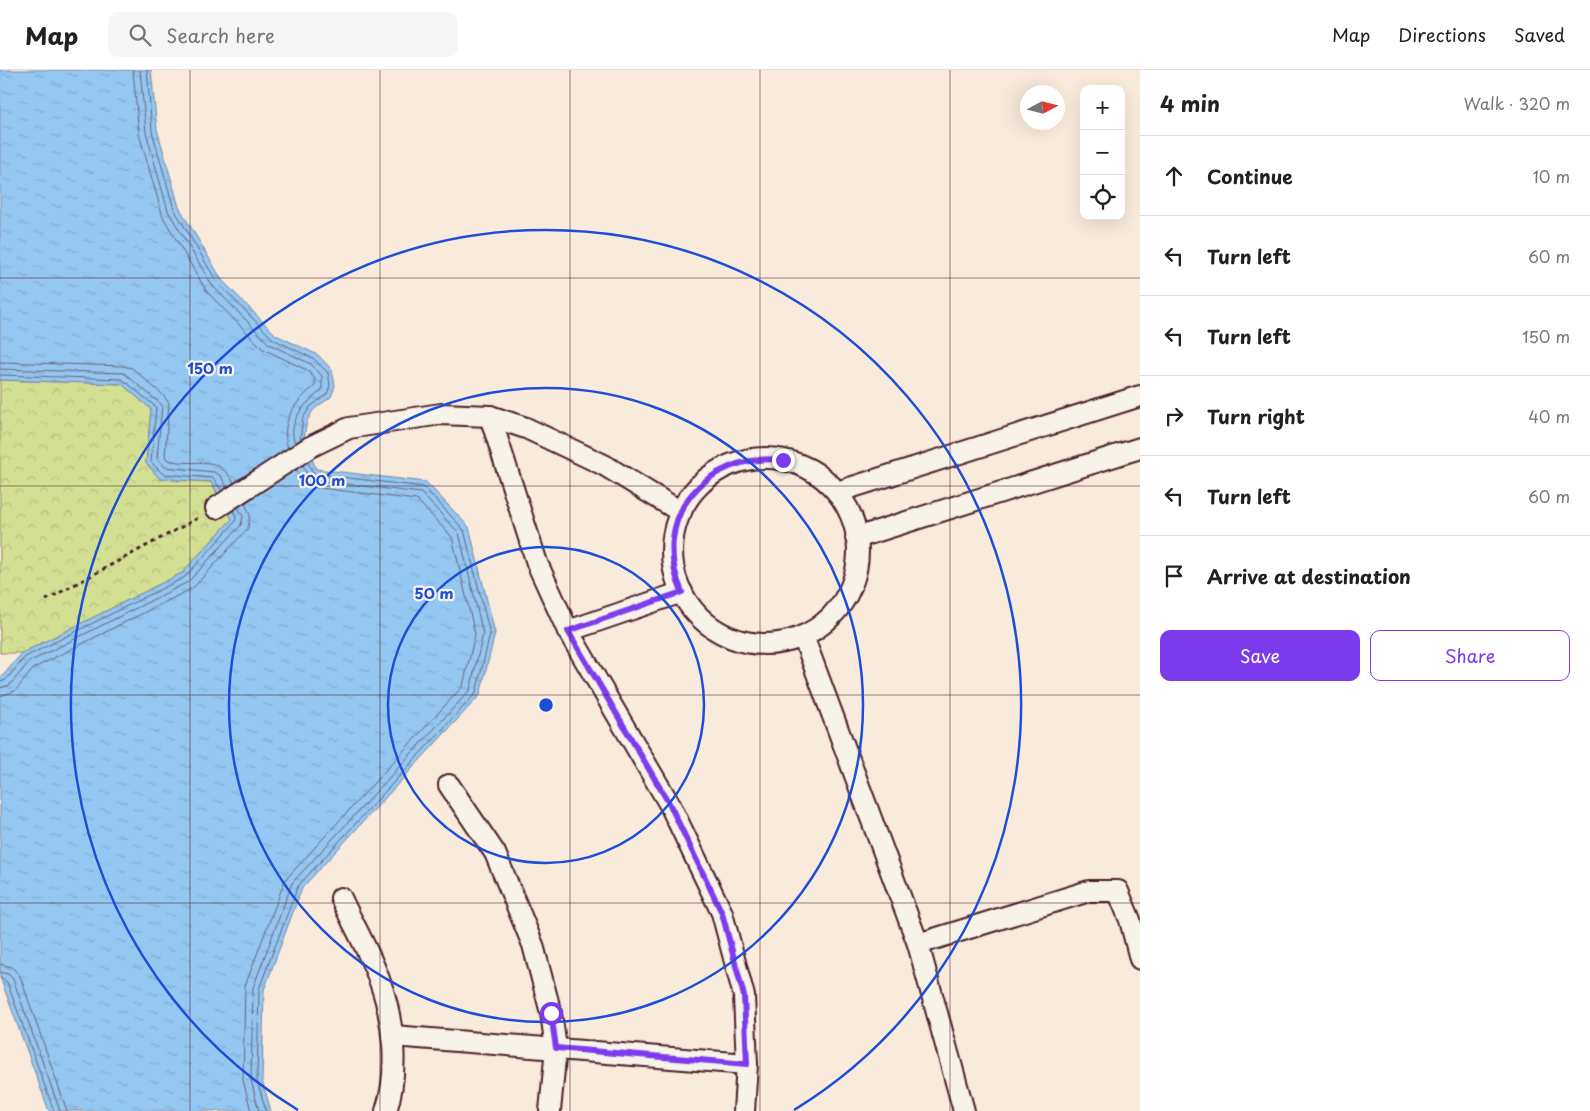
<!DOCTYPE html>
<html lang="en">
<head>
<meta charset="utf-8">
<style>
	:root { --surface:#fff; --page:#f6f6f6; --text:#202124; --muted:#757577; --line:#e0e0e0; --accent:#7c3aed }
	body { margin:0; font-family:"Playpen Sans",sans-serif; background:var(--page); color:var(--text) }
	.controls { position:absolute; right:15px; top:15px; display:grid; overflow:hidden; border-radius:10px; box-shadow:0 5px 20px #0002 }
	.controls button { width:45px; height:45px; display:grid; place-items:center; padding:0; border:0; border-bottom:1px solid var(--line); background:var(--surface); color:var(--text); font:25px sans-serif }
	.compass { position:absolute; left:1020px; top:15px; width:45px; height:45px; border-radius:50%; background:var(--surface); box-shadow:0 5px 20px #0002; rotate:83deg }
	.stop { position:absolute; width:15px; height:15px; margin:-11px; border:4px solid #7c3aed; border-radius:50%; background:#fff }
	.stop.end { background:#7c3aed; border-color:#fff; box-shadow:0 1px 5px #0008 }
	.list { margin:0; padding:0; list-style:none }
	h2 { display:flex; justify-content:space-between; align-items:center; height:65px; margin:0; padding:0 20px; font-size:21px }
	h2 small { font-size:16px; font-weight:400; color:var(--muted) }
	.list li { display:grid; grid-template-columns:32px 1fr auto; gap:15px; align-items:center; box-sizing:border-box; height:80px; padding:0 20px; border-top:1px solid var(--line) }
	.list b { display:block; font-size:19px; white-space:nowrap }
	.list em { font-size:16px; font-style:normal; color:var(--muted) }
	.actions { display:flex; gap:10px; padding:15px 20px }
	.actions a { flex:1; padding:11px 0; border:1px solid var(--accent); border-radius:10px; text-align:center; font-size:18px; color:var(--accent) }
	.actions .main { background:var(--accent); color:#fff }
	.icon { flex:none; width:28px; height:28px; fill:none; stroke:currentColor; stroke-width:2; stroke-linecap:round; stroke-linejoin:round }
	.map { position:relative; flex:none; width:1140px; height:1041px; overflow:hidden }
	header { display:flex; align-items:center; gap:30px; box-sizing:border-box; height:70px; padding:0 25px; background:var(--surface); border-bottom:1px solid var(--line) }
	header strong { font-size:24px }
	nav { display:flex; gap:28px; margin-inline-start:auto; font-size:18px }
	.search { width:350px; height:45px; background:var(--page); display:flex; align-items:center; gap:12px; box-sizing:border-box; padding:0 18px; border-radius:10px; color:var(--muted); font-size:19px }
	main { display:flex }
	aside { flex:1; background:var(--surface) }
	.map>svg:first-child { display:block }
	.forest { fill:url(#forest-crowns); stroke:#8e805f }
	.water { fill:url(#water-ripples); stroke:#7684a2 }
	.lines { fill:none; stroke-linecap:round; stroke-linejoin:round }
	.shore { stroke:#68627a; stroke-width:1 }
	.minor-casing { stroke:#4a1f2b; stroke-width:24 }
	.path { stroke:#4a1f2b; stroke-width:3; stroke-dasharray:4 4; stroke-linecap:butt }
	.minor { stroke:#f7f3e8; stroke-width:20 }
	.route { stroke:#7c3aed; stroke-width:6 }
	.grid { fill:none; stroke:#4a1f2b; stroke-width:1; stroke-opacity:0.55 }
	.ring { fill:none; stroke:#1d4ed8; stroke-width:2.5 }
	.centre { fill:#1d4ed8; stroke:#f7f3e8; stroke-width:2.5 }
	.ring-label { font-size:15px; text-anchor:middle; font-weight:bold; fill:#1d4ed8; stroke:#f7f3e8; stroke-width:4.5; stroke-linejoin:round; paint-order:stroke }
</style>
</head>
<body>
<header>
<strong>Map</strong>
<div class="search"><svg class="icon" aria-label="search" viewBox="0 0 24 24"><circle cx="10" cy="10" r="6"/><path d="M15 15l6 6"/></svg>Search here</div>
<nav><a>Map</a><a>Directions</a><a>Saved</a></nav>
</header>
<main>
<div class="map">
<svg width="1140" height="1041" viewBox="0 0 1140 1041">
	<defs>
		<pattern id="forest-crowns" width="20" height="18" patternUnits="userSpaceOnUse" patternTransform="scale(1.25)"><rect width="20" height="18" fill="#d3e093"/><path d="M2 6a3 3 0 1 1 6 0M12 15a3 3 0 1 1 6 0" fill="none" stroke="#b7c07f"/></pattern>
		<pattern id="water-ripples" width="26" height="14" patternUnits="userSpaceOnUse" patternTransform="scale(1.25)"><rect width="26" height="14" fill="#94c7f1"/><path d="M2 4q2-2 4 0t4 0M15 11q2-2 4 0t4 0" fill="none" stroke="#81aacf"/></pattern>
	</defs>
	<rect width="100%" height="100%" fill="#f8ebdc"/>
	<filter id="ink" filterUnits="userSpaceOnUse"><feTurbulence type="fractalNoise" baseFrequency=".02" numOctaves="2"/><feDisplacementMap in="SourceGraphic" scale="10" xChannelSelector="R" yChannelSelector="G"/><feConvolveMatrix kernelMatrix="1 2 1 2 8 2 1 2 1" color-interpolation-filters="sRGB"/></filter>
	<g filter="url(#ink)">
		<polygon class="forest" points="0,310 122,314 151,339 146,393 160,409 211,412 232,449 182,503 22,583 0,583"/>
		<polygon class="water" points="0,0 151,0 157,59 179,137 222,210 276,265 318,285 332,300 335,316 331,327 313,340 307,351 304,367 316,399 426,412 469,457 495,563 480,625 302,818 264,920 262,1010 271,1041 49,1041 0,907 0,609 22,583 182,503 232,449 211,412 160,409 146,393 151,339 122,314 0,310"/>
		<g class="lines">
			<g class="shore">
				<path d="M133,0L139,64L163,147L207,222L263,279L307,300L315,309V316C296,330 279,352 288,378"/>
				<path d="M140,0L146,62L168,141L212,215L269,274L311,294L322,306V320C306,333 286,350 295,374"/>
				<polyline points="147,0 152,61 174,139 217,212 273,269 314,289 328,303 330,315 327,324 310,337 303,348 300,370"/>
				<path d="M0,292L123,296L132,298L163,325L169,333L165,386L168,390C197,398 216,381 234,413"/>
				<polyline points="0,299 124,303 162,335 157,388 165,397 214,402 221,406 227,417"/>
				<polyline points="0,305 122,309 156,337 151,392 163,404 213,408 222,421"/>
				<polyline points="0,612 6,610 25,587 185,507 235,452 236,447 233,440"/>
				<polyline points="0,618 10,615 29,592 188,512 241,455 243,446 238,437"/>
				<polyline points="0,626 15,621 34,598 193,518 248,458 250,445 245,433"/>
				<polyline points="0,894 12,897 20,906 67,1041"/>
				<polyline points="0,902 8,904 13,909 60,1041"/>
				<polyline points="0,908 7,912 54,1041"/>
				<polyline points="251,1041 243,1010 245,916 285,810 463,616 475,564 452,467 417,430 312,417 302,411 296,399"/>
				<polyline points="259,1041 251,1010 253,918 292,813 470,620 483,564 459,463 421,423 314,410 307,405 303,395"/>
				<polyline points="266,1041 257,1010 259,919 298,816 476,623 490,564 464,460 424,417 316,404 312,401 308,392"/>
			</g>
			<g class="minor-casing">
				<g id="minor">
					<polyline points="490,346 537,493 568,561 670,735 722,843 744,926 747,994 744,1041"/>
					<circle cx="765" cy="481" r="93"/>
					<polyline points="837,422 1140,326"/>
					<polyline points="216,438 310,377 349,358 441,344 490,346 526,358 604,395 681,442"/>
					<polyline points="856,468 1140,378"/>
					<polyline points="568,561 682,522"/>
					<polyline points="803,566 918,874 964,1041"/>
					<polyline points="449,715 495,783 533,875 551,943 556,978 550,1041"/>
					<path d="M341,828C354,856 370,883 380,912C394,951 399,1002 386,1041"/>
					<polyline points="918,874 1089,821 1118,821 1130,850 1140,889"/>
					<polyline points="393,966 747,994"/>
				</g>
			</g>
			<polyline class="path" points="46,530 200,447"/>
			<use href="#minor" class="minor"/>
		</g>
	</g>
	<g class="lines" filter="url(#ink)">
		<path class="route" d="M551,943L556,978L747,994L744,926L722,843L670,735L568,561L682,522C649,447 706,382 783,390"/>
	</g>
	<path class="grid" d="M190,0V1041M380,0V1041M570,0V1041M760,0V1041M950,0V1041M0,208H1140M0,416H1140M0,625H1140M0,833H1140"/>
	<g class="ring">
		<circle cx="546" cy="635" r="158"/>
		<circle cx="546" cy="635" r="317"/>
		<path d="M298 1040A475 475 0 1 1 794 1040"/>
	</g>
	<circle cx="546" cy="635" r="8" class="centre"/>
	<g class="ring-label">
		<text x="210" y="304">150 m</text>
		<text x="322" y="416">100 m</text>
		<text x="434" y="529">50 m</text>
	</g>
</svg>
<div class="controls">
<button>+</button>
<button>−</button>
<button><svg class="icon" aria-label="locate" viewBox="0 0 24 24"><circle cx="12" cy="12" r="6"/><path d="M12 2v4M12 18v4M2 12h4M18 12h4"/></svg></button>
</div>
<svg class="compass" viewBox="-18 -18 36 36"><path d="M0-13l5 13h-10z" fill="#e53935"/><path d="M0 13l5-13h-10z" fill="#757577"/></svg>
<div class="stop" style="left:551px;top:943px"></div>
<div class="stop end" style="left:783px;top:390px"></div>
</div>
<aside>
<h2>4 min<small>Walk · 320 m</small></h2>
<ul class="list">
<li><svg class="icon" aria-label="ahead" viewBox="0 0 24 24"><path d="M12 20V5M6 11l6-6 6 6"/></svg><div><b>Continue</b></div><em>10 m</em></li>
<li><svg class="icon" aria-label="left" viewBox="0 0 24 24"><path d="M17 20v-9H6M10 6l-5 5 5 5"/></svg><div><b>Turn left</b></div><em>60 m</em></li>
<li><svg class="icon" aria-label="left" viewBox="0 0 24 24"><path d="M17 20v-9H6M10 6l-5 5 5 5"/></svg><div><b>Turn left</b></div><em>150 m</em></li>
<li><svg class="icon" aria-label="right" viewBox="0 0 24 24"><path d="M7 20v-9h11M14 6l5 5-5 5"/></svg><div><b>Turn right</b></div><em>40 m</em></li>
<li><svg class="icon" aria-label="left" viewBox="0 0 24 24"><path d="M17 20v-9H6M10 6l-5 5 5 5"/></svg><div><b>Turn left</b></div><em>60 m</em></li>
<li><svg class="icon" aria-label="arrive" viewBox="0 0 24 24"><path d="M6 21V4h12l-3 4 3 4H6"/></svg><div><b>Arrive at destination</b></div></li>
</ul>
<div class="actions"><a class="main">Save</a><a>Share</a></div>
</aside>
</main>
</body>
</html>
